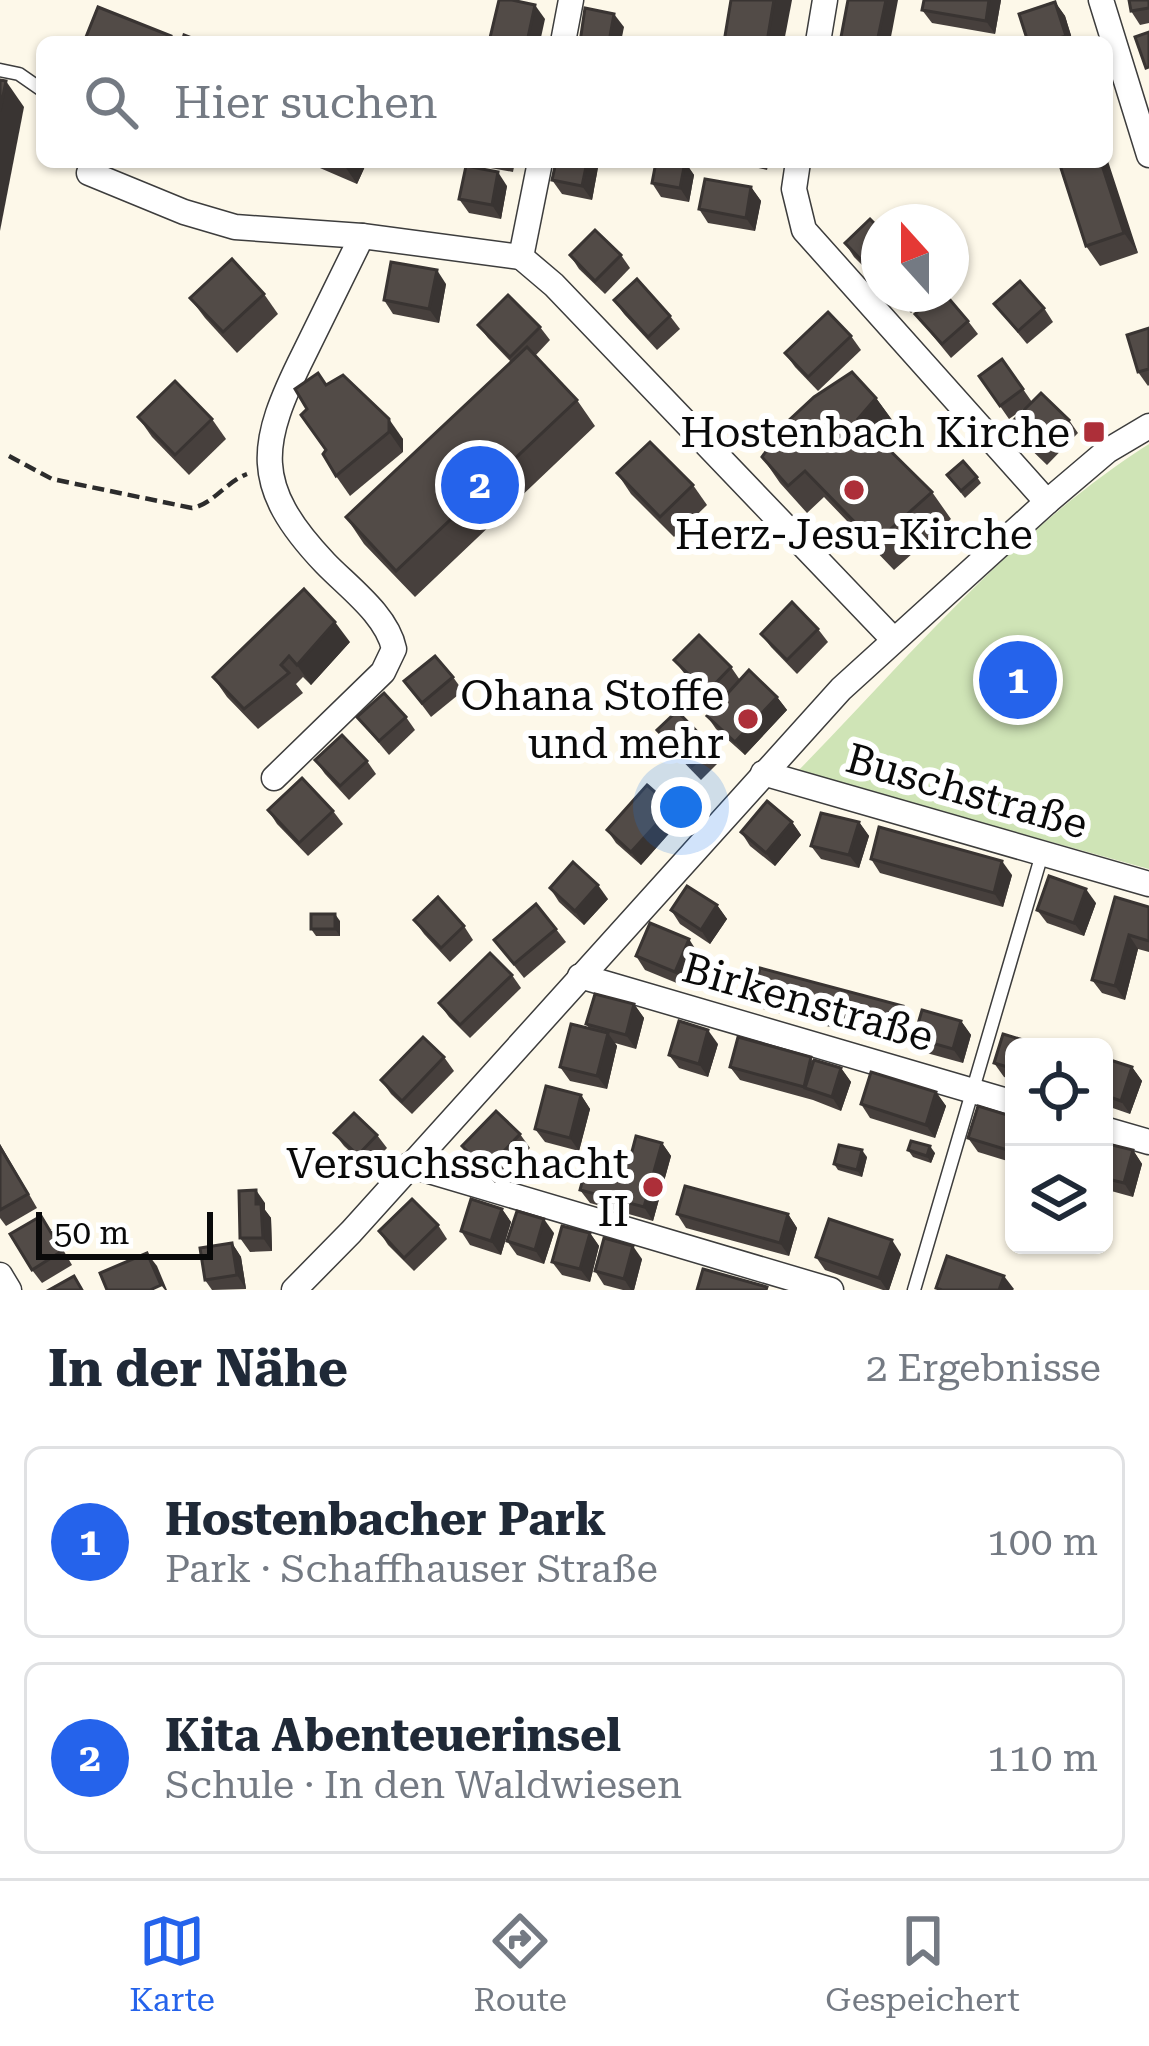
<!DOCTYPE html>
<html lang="de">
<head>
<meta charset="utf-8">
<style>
	:root { --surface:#fff; --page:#f2f2f3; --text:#1f2937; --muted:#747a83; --line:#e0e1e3; --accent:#2563eb }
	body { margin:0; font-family:"Roboto Serif",serif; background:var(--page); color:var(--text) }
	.controls { position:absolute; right:36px; bottom:36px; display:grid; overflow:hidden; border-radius:18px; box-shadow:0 3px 9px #0004 }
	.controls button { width:108px; height:108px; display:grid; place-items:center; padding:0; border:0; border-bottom:3px solid var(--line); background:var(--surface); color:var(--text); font:60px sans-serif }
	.compass { position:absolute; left:861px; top:204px; width:108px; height:108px; border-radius:50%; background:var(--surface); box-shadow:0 3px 9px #0004; rotate:339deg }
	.scale { position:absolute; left:36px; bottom:30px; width:177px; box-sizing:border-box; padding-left:12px; border:6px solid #0a0a0a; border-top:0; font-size:33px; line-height:42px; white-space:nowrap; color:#0a0a0a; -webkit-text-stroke:9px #fff; paint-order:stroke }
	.you { position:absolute; left:681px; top:807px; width:42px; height:42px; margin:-30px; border:9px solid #fff; border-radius:50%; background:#1a73e8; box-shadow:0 0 0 18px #1a73e833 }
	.badge { display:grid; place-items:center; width:78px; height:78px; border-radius:50%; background:var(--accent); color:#fff; font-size:39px; font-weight:700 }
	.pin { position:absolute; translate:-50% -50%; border:6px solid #fff; box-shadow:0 3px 12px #0006 }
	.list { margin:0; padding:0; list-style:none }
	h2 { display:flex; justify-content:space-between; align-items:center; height:156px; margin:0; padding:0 48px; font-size:51px }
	h2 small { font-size:39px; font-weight:400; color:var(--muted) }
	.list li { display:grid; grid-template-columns:78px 1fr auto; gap:36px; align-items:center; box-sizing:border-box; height:192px; margin:0 24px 24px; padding:0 24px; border:3px solid var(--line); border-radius:18px }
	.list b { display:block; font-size:45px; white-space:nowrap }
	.list p { margin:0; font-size:39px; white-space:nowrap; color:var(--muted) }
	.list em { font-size:39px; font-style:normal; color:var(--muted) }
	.icon { flex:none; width:66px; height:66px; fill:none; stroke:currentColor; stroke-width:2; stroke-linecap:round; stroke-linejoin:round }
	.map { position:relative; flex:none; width:1149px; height:1290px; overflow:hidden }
	.search { position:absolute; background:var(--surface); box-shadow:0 3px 9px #0004; left:36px; right:36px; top:36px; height:132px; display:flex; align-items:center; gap:30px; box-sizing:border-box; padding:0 42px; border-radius:18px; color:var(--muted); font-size:45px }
	.sheet { height:588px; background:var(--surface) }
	nav { display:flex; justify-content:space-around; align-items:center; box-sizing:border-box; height:168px; border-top:3px solid var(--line); background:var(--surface); font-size:33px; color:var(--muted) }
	nav a { display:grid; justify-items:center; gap:6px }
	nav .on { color:var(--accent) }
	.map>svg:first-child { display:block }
	.grass { fill:#cfe4b6 }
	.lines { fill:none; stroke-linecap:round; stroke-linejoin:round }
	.lane-casing { stroke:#3d3d3d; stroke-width:15 }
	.street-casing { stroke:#3d3d3d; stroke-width:27 }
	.path { stroke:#2c2c2c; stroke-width:4.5; stroke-dasharray:12 6; stroke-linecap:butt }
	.lane { stroke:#fff; stroke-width:12 }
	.street { stroke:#fff; stroke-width:24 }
	.wall { fill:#47403d }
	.shaded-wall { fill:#393432 }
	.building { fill:#524b47; stroke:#393432; stroke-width:3 }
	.poi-dot { fill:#ad2f39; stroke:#fff; stroke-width:4.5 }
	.labels { text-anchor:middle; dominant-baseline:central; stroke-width:12; stroke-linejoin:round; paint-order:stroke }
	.poi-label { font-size:42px; fill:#0a0a0a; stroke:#fff; text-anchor:end }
	.street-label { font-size:42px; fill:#0a0a0a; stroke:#fff }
</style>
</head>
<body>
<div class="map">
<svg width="1149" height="1290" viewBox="0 0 1149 1290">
	<rect width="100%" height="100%" fill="#fdf8e9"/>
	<path class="grass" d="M1149,444V869L797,772C907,659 1015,529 1149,444Z"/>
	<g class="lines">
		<g class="lane-casing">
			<g id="lane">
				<polyline points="0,70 19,74 42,90"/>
				<polyline points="914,1290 1042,854"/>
			</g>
		</g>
		<g class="street-casing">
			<g id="street">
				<polyline points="1101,0 1149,155"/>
				<polyline points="563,42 571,0"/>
				<polyline points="818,42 825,0"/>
				<polyline points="798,162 794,189 804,230 1047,502"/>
				<polyline points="89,173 184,212 235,227 362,236 521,257"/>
				<polyline points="521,257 554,285 892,638"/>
				<polyline points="521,257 540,162"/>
				<polyline points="763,773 1149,884"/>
				<path d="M274,778L383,672L394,649C387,615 348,587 325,563C251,485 259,444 304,354C323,315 343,275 362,236"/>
				<polyline points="580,976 1014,1103"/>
				<polyline points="1104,1129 1149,1142"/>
				<polyline points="409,1165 831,1290"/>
				<polyline points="0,1275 9,1290"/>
				<polyline points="294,1290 351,1232 841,689 1047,502 1107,451 1149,426"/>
			</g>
		</g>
		<path class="path" d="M9,456L52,479L192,508C213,504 226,482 247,474"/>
		<use href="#lane" class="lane"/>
		<use href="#street" class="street"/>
	</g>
	<g class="wall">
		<polygon points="1001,0 995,34 932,23 922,10"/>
		<polygon points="1149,0 1149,23 1140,25 1131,11"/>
		<polygon points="1055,2 1065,16 1073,42 1028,42"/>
		<polygon points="306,162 367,162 357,184"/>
		<polygon points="473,162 515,162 513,172 474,165"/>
		<polygon points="556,162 599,162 592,200 562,194 552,180"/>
		<polygon points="685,162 694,175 689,202 661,197 652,183"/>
		<polygon points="732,162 769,162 767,170"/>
		<polygon points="1101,162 1138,253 1100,266 1086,246"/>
		<polygon points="507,186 501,219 469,213 459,199"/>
		<polygon points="751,187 761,201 755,231 708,223 699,209"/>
		<polygon points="951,224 963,238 951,249"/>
		<polygon points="879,228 879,280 878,281 854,257 845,243"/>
		<polygon points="570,255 621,255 630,268 605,294 579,269"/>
		<polygon points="446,284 439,323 393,314 384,300"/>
		<polygon points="264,294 278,314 237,353 205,318 190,298"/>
		<polygon points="893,294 931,294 911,313"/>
		<polygon points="614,300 670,316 680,329 657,350 624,314"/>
		<polygon points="994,304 1044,308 1053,322 1027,344"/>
		<polygon points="915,314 968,321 978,334 951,358"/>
		<polygon points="478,325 540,327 550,340 535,356 577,400 595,426 415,597 364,544 346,517 511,362 488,338"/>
		<polygon points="1149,328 1149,385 1148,386 1138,372"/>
		<polygon points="851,336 861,350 818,391 795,367 785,353"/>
		<polygon points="1002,359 1032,402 1069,420 1078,433 1047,465 1019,438 1010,424 1028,406 1009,419 979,376"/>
		<polygon points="326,385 403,439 403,452 350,496 336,476 326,450"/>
		<polygon points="876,398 895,424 880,441 932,492 951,519 894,570 824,497 807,513 780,483 762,457"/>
		<polygon points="138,417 212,419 226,439 189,475 152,437"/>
		<polygon points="617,473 693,485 707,505 674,537 631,494"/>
		<polygon points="947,475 977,477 981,483 965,498"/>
		<polygon points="818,629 828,642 797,674 771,647 761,634"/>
		<polygon points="350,642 311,685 303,677 296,684 303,693 258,729 227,697 213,677"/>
		<polygon points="674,660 731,667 740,680 777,697 787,710 745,755 716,729 707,716 716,705 684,673"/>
		<polygon points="453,677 463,691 431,717 404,681"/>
		<polygon points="357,717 406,717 415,730 389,755"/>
		<polygon points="657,730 712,747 721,760 701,780 666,744"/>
		<polygon points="315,760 367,761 376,774 349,800 325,774"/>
		<polygon points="672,807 681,820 641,865 616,843 607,830"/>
		<polygon points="268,810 333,811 343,824 308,856 277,824"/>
		<polygon points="792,822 801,835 775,866 750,846 741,832"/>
		<polygon points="859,822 869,836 859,868 821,859 811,846"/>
		<polygon points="871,859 1012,875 1003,907 880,873"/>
		<polygon points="550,888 608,899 584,925 559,902"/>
		<polygon points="1096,903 1084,936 1047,923 1037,910"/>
		<polygon points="717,905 727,919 710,944 680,924 671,910"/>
		<polygon points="1149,907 1149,952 1138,949 1125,1000 1102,993 1092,980"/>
		<polygon points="414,920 464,926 473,940 450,962 424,934"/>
		<polygon points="340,921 340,936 316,936 311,929"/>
		<polygon points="556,929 566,942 524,978 494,940"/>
		<polygon points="698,953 684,986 645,970 636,956"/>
		<polygon points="512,975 521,988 470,1038 449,1017 439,1003"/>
		<polygon points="753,996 912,1020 905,1047 763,1009"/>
		<polygon points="634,1004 644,1018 636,1049 615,1043 617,1046 607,1089 570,1081 560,1067 589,1028 586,1024"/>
		<polygon points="961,1021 971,1035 963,1063 923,1052 914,1038"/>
		<polygon points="718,1044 708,1077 679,1068 669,1055"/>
		<polygon points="1014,1047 1014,1080 1004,1077 994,1063"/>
		<polygon points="444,1057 454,1071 412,1114 391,1094 381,1080"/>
		<polygon points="1104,1058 1132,1067 1142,1081 1130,1114 1104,1105"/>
		<polygon points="814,1060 841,1068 851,1082 841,1111 813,1100 740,1080 730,1067"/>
		<polygon points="936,1092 946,1106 935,1138 870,1118 861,1104"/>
		<polygon points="581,1095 590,1109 579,1151 545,1142 535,1129"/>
		<polygon points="1014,1117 1014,1163 978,1152 968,1138"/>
		<polygon points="334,1133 377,1135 387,1148 368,1168 344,1146"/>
		<polygon points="520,1134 530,1148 495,1183 471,1160 462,1146"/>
		<polygon points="662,1143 671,1156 653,1221 590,1203 580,1190 582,1182 579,1177 629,1163"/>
		<polygon points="1104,1143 1133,1150 1142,1164 1133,1197 1104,1189"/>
		<polygon points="0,1144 37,1208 6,1226 0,1218"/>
		<polygon points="908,1150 935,1153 931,1163 913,1157"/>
		<polygon points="867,1157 862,1177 838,1170 834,1164"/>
		<polygon points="265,1203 265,1210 271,1218 272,1251 250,1252 240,1238"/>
		<polygon points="502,1209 511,1222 501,1255 470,1245 461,1231"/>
		<polygon points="677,1214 788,1214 797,1228 789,1256 686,1228"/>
		<polygon points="438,1225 447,1239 414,1271 388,1245 379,1231"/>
		<polygon points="51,1229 72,1265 42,1283 32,1270"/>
		<polygon points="554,1233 544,1264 517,1255 507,1241"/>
		<polygon points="590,1233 599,1246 590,1282 562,1275 552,1262"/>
		<polygon points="232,1243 241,1257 246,1289 212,1290 205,1280"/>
		<polygon points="901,1254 889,1290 883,1290 825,1270 816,1257"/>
		<polygon points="642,1259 634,1290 623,1290 604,1285 595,1271"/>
	</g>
	<g class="shaded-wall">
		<polygon points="774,0 792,0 784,42 767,42"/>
		<polygon points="886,0 898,0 890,42 877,42"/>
		<polygon points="989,0 1001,0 995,34 986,21"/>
		<polygon points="1055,2 1065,16 1073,42 1070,42 1066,36"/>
		<polygon points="535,5 545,19 540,42 527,42"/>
		<polygon points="614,14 624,27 621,42 609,42"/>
		<polygon points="6,81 24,107 0,231 0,111"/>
		<polygon points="1107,158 1138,253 1124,233 1101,162 1107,162"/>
		<polygon points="342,162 367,162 357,184"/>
		<polygon points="587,162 599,162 592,200 582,186"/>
		<polygon points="685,162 694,175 689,202 680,188"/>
		<polygon points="498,172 507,186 501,219 492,205"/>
		<polygon points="751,187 761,201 755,231 746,218"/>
		<polygon points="437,270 446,284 439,323 429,309"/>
		<polygon points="876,398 895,424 876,445 858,419"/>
		<polygon points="389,419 403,439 403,452 389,432"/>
		<polygon points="335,622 350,642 311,685 297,665"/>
		<polygon points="777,697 787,710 745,755 735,742"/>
		<polygon points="672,807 681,820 641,865 631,852"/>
		<polygon points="792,822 801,835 775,866 766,853"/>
		<polygon points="859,822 869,836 859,868 849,855"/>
		<polygon points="1002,861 1012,875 1003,907 994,893"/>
		<polygon points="598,885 608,899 584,925 575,911"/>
		<polygon points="1086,889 1096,903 1084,936 1074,923"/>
		<polygon points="717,905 727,919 710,944 701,930"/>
		<polygon points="335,914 340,921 340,936 335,929"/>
		<polygon points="1129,935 1138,949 1125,1000 1115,986"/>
		<polygon points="689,939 698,953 684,986 675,972"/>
		<polygon points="634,1004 644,1018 636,1049 626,1035"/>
		<polygon points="903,1006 912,1020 905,1047 895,1033"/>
		<polygon points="961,1021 971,1035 963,1063 953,1049"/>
		<polygon points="708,1030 718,1044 708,1077 699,1064"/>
		<polygon points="608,1033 617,1046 607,1089 597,1076"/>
		<polygon points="1132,1067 1142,1081 1130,1114 1121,1101"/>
		<polygon points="841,1068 851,1082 841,1111 832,1097"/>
		<polygon points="936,1092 946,1106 935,1138 926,1125"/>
		<polygon points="581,1095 590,1109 579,1151 570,1138"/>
		<polygon points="662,1143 671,1156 653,1221 644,1207"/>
		<polygon points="930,1146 935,1153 931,1163 927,1156"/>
		<polygon points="862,1150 867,1157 862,1177 857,1170"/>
		<polygon points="1133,1150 1142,1164 1133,1197 1124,1183"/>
		<polygon points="256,1190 265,1203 265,1210 271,1218 272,1251 263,1238 256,1204"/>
		<polygon points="502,1209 511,1222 501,1255 491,1241"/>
		<polygon points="788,1214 797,1228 789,1256 780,1243"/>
		<polygon points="544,1219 554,1233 544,1264 535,1250"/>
		<polygon points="590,1233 599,1246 590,1282 580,1269"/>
		<polygon points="892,1240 901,1254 889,1290 887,1290 879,1278"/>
		<polygon points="232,1243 241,1257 246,1289 237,1275"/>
		<polygon points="633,1246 642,1259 634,1290 631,1290 624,1279"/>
		<polygon points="147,1253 157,1266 167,1290 165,1290 161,1285"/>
		<polygon points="1004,1276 1014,1289 1013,1290 999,1290"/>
	</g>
	<g class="building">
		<polygon points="499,0 512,0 535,5 527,42 489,42"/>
		<polygon points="731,0 774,0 767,42 724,42"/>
		<polygon points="848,0 886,0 877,42 864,42 841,37"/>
		<polygon points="924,0 989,0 986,21 922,10"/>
		<polygon points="1129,0 1149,0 1149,8 1131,11"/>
		<polygon points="1055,2 1066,36 1046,42 1028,42 1019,14"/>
		<polygon points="98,7 171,36 170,40 177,42 84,42"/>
		<polygon points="585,8 614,14 609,42 580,42"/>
		<polygon points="1149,32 1149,67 1146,68 1135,37"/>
		<polygon points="184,35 202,42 182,42"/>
		<polygon points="0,80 6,81 0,111"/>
		<polygon points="556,162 587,162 582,186 552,180"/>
		<polygon points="656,162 685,162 680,188 652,183"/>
		<polygon points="1059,162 1101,162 1124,233 1086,246"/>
		<polygon points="466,166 498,172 492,205 459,199"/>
		<polygon points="705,179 751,187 746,218 699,209"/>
		<polygon points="870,219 879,228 879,257 868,267 845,243"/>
		<polygon points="951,224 958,231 951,237"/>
		<polygon points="595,230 621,255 595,281 570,255"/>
		<polygon points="232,259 264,294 223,332 190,298"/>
		<polygon points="391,262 437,270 429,309 384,300"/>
		<polygon points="637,279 670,316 648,337 614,300"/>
		<polygon points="1020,281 1044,308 1018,331 994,304"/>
		<polygon points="937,294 945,294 968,321 942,344 915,314"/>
		<polygon points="508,295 540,327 510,357 478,325"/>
		<polygon points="828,312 851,336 808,377 785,353"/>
		<polygon points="1149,328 1149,369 1138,372 1127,335"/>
		<polygon points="527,347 577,400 396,571 346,517"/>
		<polygon points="1002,359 1023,389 1000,406 979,376"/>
		<polygon points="852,372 876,398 858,419 932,492 875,543 805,471 788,486 762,457 786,423 814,397"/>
		<polygon points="318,373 326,385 343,375 389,419 389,432 336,476 323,454 326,450 301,415 307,409 295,389"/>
		<polygon points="175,381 212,419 175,455 138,417"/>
		<polygon points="1041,393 1069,420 1038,451 1010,424"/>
		<polygon points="650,442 693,485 660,517 617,473"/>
		<polygon points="963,461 977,477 961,491 947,475"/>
		<polygon points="304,589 335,622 297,665 289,656 281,665 289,673 244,709 213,677"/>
		<polygon points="792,602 818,629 787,660 761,634"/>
		<polygon points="699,635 731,667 707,692 674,660"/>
		<polygon points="435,656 453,677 422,703 404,681"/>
		<polygon points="749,670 777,697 735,742 707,716"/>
		<polygon points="384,693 406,717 379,741 357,717"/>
		<polygon points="677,711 712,747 692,766 657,730"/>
		<polygon points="342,735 367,761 340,786 315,760"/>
		<polygon points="302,778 333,811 299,843 268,810"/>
		<polygon points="647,785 672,807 631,852 607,830"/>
		<polygon points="767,801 792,822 766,853 741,832"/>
		<polygon points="821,813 859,822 849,855 811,846"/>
		<polygon points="879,827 1002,861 994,893 871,859"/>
		<polygon points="573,862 598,885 575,911 550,888"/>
		<polygon points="1049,876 1086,889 1074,923 1037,910"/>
		<polygon points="687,886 717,905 701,930 671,910"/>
		<polygon points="438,897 464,926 441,948 414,920"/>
		<polygon points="1115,897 1149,907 1149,941 1129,935 1115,986 1092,980"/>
		<polygon points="536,904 556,929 514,964 494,940"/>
		<rect x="311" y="914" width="24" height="15"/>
		<polygon points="650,923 689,939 675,972 636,956"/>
		<polygon points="490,953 512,975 460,1025 439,1003"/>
		<polygon points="760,968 903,1006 895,1033 753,996"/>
		<polygon points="595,994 634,1004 626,1035 586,1024"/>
		<polygon points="922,1010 961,1021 953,1049 914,1038"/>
		<polygon points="679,1021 708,1030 699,1064 669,1055"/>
		<polygon points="571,1024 608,1033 597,1076 560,1067"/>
		<polygon points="1003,1034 1046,1047 1014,1047 1014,1069 994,1063"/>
		<polygon points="423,1037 444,1057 402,1101 381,1080"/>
		<polygon points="738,1037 811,1057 804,1087 730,1067"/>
		<polygon points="1104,1058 1132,1067 1121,1101 1104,1095"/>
		<polygon points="814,1060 841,1068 832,1097 805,1088"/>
		<polygon points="871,1072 936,1092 926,1125 861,1104"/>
		<polygon points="546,1086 581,1095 570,1138 535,1129"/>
		<polygon points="978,1106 1014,1117 1014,1152 968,1138"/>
		<polygon points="496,1111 520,1134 486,1170 462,1146"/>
		<polygon points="354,1113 377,1135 358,1155 334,1133"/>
		<polygon points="636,1136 662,1143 644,1207 580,1190 590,1153 629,1163"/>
		<polygon points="911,1141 930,1146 927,1156 908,1150"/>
		<polygon points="1104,1143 1133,1150 1124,1183 1104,1178"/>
		<polygon points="839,1145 862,1150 857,1170 834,1164"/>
		<polygon points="0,1147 28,1194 0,1210"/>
		<polygon points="584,1156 589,1158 583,1179 579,1177"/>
		<polygon points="685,1186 788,1214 780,1243 677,1214"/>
		<polygon points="256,1190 256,1204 261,1204 263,1238 240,1238 239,1191"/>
		<polygon points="412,1199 438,1225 404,1258 379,1231"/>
		<polygon points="471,1199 502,1209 491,1241 461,1231"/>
		<polygon points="517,1211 544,1219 535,1250 507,1241"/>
		<polygon points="41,1216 62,1251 32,1270 10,1234"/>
		<polygon points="829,1219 892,1240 879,1278 816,1257"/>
		<polygon points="562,1226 590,1233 580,1269 552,1262"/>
		<polygon points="604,1238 633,1246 624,1279 595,1271"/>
		<polygon points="232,1243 237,1275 205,1280 200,1248"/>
		<polygon points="147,1253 161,1285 150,1290 107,1290 100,1273"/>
		<polygon points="947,1256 1004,1276 999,1290 942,1290 936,1288"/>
		<polygon points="703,1269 767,1287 766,1290 697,1290"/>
		<polygon points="74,1276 82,1290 49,1290"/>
	</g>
	<g class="poi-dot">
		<rect x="1082" y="420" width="24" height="24" rx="6"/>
		<circle cx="854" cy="490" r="12"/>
		<circle cx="748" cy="719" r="12"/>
		<circle cx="653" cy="1187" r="12"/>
	</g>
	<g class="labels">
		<g class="poi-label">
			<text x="1070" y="432">Hostenbach Kirche</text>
			<text x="854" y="534" text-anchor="middle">Herz-Jesu-Kirche</text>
			<text x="724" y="695">Ohana Stoffe<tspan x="724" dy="48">und mehr</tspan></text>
			<text x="629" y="1163">Versuchsschacht<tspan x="629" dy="48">II</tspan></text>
		</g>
		<g class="street-label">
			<text transform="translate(967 791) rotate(16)">Buschstraße</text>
			<text transform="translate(808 1002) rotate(16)">Birkenstraße</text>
		</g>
	</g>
</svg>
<div class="controls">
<button><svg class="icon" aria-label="locate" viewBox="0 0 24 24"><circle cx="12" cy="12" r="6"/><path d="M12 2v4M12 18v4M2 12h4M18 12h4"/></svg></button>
<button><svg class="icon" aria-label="layers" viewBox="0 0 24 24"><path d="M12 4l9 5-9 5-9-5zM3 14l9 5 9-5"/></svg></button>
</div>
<svg class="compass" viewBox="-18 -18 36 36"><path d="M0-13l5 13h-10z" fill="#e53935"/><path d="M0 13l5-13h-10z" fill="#747a83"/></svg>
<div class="scale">50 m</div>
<div class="you"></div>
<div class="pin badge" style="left:1018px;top:680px">1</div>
<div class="pin badge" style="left:480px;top:485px">2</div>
<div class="search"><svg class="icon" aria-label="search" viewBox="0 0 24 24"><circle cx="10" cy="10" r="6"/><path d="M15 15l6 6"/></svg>Hier suchen</div>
</div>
<section class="sheet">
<h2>In der Nähe<small>2 Ergebnisse</small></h2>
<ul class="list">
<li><span class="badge">1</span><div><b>Hostenbacher Park</b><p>Park · Schaffhauser Straße</p></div><em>100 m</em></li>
<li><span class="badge">2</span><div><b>Kita Abenteuerinsel</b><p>Schule · In den Waldwiesen</p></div><em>110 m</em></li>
</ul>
</section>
<nav>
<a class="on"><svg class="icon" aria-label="map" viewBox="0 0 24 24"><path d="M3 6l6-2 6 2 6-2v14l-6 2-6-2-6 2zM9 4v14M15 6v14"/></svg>Karte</a>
<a><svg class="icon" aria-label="directions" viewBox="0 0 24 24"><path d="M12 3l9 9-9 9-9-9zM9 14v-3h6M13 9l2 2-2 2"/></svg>Route</a>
<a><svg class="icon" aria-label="saved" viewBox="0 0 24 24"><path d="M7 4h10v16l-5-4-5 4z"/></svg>Gespeichert</a>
</nav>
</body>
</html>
